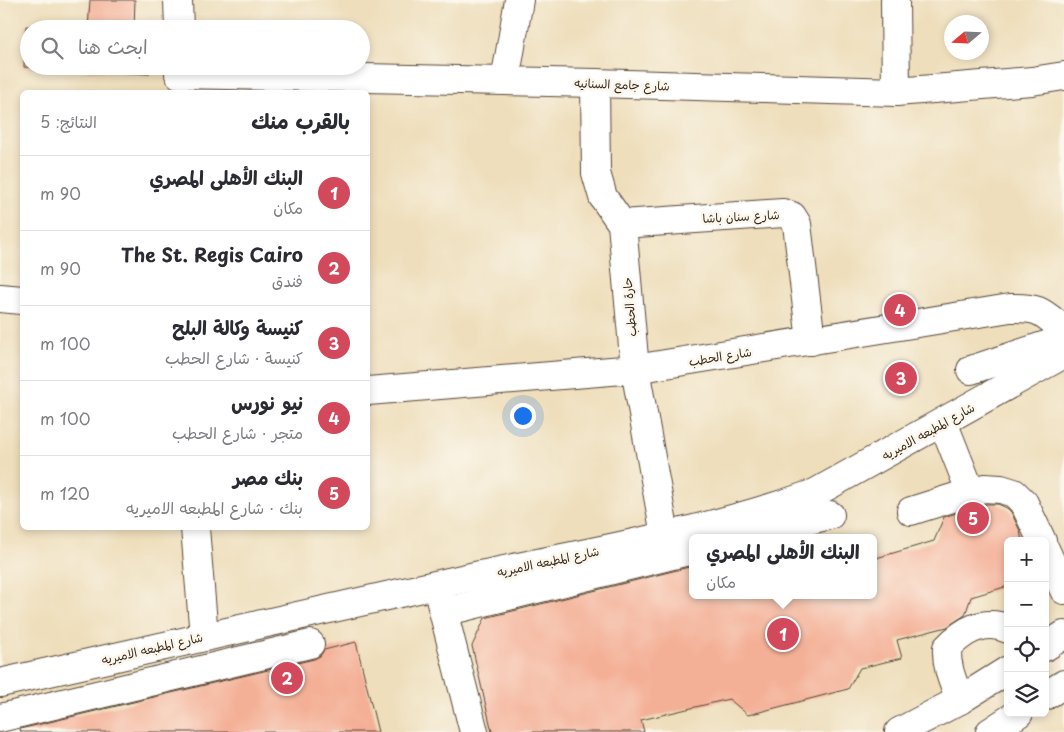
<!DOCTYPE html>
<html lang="ar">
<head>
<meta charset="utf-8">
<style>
	:root { --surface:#fff; --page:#f2f2f3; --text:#2b2b33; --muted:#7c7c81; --line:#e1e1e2; --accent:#d1495b }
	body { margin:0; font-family:"Playpen Sans","Playpen Sans Arabic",sans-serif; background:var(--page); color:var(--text); direction:rtl }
	.controls { position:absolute; right:15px; bottom:15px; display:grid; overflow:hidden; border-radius:8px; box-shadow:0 2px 8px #0003 }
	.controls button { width:45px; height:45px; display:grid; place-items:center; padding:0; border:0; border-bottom:1px solid var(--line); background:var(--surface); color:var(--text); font:25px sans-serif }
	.compass { position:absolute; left:944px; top:15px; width:45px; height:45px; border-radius:50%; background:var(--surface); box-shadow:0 2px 8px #0003; rotate:251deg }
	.you { position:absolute; left:522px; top:415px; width:18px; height:18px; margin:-12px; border:4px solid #fff; border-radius:50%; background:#1a73e8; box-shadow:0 0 0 8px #1a73e833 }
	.badge { display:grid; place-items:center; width:32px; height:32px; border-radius:50%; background:var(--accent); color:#fff; font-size:16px; font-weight:700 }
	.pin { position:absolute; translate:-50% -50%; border:2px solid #fff; box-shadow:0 1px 5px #0006 }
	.popup { position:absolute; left:689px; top:534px; width:188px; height:65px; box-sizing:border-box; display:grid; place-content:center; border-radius:8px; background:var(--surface); filter:drop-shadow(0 1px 4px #0005); font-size:16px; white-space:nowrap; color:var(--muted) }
	.popup b { font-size:19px; color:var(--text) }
	.popup::after { content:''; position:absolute; left:50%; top:100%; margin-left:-10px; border:10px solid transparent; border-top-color:var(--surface) }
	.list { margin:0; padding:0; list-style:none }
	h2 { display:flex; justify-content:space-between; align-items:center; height:65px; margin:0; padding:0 20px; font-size:21px }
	h2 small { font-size:16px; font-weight:400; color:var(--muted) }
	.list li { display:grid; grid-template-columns:32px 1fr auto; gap:15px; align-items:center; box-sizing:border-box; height:75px; padding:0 20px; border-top:1px solid var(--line) }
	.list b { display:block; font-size:19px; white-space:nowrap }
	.list p { margin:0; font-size:16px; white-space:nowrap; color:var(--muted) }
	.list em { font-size:16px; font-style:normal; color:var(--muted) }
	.icon { flex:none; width:28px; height:28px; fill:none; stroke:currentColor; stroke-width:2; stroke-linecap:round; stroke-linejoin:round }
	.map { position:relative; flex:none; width:1064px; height:732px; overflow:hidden; direction:ltr }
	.search { position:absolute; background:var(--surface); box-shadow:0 2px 8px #0003; left:20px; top:20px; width:350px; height:55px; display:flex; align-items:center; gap:12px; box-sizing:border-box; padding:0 18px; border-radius:28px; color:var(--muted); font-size:19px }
	.panel { position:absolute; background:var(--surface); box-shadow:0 2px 8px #0003; left:20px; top:90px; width:350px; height:440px; border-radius:8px; direction:rtl }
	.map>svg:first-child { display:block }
	.building { fill:#f4b097 }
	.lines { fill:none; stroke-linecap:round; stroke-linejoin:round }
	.minor-casing { stroke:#564536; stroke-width:30 }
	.highway-casing { stroke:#564536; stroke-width:30 }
	.minor { stroke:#fff; stroke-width:28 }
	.highway { stroke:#fff; stroke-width:28 }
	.labels { text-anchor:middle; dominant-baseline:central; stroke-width:5; stroke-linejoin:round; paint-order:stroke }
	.street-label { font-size:12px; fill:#3b2a1e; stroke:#fbf7ec }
</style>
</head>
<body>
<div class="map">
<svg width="1064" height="732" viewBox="0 0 1064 732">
	<rect width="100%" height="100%" fill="#fbf7ec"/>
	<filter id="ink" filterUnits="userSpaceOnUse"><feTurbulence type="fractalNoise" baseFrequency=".02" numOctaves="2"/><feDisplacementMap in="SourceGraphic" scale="10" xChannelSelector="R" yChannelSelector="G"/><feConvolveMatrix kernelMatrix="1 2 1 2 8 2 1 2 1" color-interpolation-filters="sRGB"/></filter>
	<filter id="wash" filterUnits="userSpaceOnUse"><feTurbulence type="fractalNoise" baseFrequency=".0096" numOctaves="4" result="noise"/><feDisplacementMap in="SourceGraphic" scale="20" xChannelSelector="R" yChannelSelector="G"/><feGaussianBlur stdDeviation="1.12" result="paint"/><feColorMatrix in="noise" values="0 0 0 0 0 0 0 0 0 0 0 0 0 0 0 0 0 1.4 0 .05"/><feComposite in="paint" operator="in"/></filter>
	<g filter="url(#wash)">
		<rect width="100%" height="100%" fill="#eedebb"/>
		<g id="blocks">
			<g class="building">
				<polygon points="90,0 135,0 134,29 88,29"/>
				<polygon points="26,26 72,29 29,29 29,66 149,66 149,74 24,67"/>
				<polygon points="986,504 998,504 1007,508 1011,512 1020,531 1022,541 1008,541 1008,586 971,597 965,615 947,627 897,640 902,658 860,668 848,689 748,715 729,699 641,720 644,732 492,732 472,646 485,618 693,566 693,595 873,595 873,559 934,541 944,517"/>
				<polygon points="356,642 378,732 21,732 20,729 314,659 320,656 324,650"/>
			</g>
		</g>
	</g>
	<g filter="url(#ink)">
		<use href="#blocks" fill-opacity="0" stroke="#564536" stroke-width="1"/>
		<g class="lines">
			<g class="minor-casing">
				<g id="minor">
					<polyline points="178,0 179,29"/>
					<polyline points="895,0 896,92"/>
					<polyline points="179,74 595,83 896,92 1032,81 1064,76"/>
					<polyline points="505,81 519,0"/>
					<polyline points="595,83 596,173 603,197 622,224 635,369 665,535"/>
					<polyline points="622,224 783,213 792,216 797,224 811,341"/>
					<polyline points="0,298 22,300"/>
					<polyline points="971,370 1064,339"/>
					<path d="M368,391L635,369L1010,308C1040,307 1042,312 1064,330"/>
					<polyline points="943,422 971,493"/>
					<polyline points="911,511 984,488 1001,489 1014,493 1024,503 1042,541"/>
					<polyline points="195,528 204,636"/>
					<polyline points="740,538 830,515"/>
					<polyline points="1045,549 1064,590"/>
					<polyline points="439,595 474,732"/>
					<polyline points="444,612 693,550"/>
					<path d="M0,683C160,646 320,610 480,575C592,551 707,532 815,493L1064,354"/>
					<path d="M960,700C953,682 946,667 947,648C963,631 984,618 1008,629"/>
					<polyline points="0,718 310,644"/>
				</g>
			</g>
			<g class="highway-casing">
				<g id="highway">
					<polyline points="1045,647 1064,635"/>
					<polyline points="1045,696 1064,684"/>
					<polyline points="899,732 960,700 1008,670"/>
					<polyline points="990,732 1019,713"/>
				</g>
			</g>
			<use href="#minor" class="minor"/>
			<use href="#highway" class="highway"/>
		</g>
	</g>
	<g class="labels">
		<g class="street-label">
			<text transform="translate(622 84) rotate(2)">شارع جامع السنانيه</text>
			<text transform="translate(741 216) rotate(-3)">شارع سنان باشا</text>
			<text transform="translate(629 307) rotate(-95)">حارة الحطب</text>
			<text transform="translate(720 356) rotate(-9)">شارع الحطب</text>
			<text transform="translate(928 431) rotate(-29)">شارع المطبعه الاميريه</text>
			<text transform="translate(548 561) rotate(-12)">شارع المطبعه الاميريه</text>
			<text transform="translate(152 648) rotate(-13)">شارع المطبعه الاميريه</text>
		</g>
	</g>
</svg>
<div class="controls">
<button>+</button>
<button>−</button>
<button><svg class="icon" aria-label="locate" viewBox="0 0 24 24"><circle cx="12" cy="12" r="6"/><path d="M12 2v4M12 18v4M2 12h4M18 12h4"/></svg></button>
<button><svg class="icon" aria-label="layers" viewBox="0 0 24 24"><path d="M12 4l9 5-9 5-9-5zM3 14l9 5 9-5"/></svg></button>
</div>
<svg class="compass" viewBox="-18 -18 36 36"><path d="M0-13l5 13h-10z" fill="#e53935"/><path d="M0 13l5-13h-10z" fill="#7c7c81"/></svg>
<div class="you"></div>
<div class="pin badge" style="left:783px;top:634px">1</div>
<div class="popup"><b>البنك الأهلى المصري</b>مكان</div>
<div class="pin badge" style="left:287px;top:678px">2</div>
<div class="pin badge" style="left:901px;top:378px">3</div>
<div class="pin badge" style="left:900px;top:310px">4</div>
<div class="pin badge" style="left:973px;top:518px">5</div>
<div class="search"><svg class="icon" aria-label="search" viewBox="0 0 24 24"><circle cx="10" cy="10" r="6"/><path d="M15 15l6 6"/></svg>ابحث هنا</div>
<section class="panel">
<h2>بالقرب منك<small>النتائج: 5</small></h2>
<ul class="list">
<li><span class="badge">1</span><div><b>البنك الأهلى المصري</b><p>مكان</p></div><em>90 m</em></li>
<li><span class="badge">2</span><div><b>The St. Regis Cairo</b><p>فندق</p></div><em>90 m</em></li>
<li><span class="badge">3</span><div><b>كنيسة وكالة البلح</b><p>كنيسة · شارع الحطب</p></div><em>100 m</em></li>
<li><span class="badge">4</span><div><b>نيو نورس</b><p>متجر · شارع الحطب</p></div><em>100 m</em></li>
<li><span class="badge">5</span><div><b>بنك مصر</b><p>بنك · شارع المطبعه الاميريه</p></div><em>120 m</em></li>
</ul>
</section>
</div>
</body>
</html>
